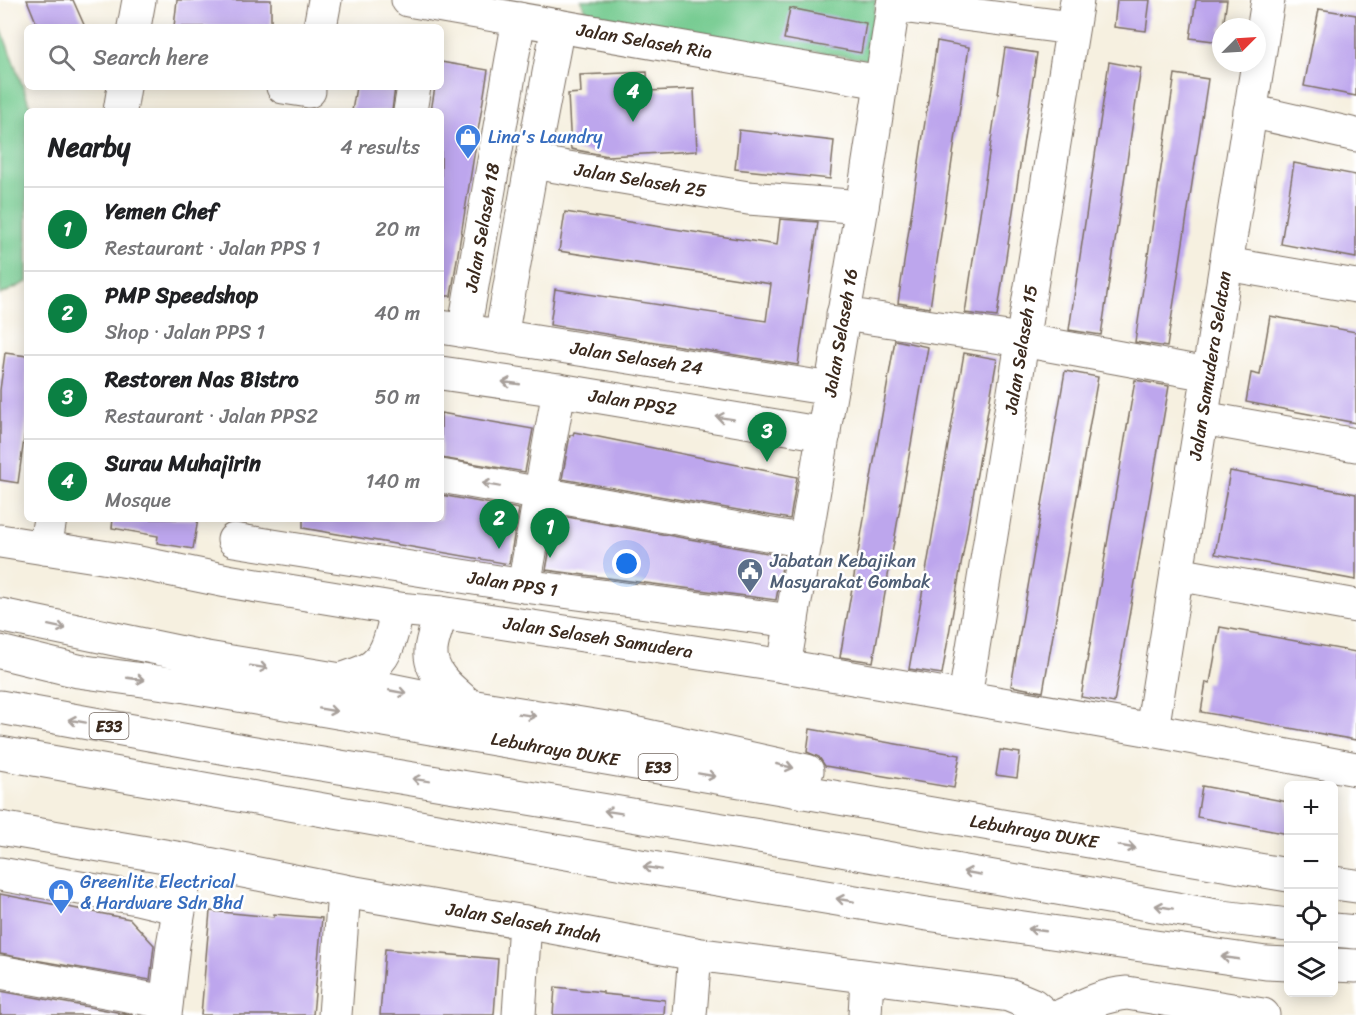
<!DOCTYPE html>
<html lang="en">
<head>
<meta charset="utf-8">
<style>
	:root { --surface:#fff; --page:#f2f2f2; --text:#202124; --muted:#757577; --line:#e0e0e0; --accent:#0b8043 }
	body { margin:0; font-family:Sriracha,sans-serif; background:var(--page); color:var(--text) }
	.controls { position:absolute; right:18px; bottom:18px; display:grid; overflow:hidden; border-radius:9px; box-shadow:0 3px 15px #0003 }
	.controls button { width:54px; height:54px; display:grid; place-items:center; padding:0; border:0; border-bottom:2px solid var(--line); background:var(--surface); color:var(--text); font:30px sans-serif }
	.compass { position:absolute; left:1212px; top:18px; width:54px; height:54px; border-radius:50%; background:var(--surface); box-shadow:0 3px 15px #0003; rotate:66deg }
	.you { position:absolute; left:627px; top:564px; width:21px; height:21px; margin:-15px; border:4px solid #fff; border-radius:50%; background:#1a73e8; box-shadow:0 0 0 9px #1a73e833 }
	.badge { display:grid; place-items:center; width:39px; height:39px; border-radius:50%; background:var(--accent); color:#fff; font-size:20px; font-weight:700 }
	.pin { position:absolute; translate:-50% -50px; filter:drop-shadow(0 2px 3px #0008) }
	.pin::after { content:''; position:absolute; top:32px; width:21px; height:18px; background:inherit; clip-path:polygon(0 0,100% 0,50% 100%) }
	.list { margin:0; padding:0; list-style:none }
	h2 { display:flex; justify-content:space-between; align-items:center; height:78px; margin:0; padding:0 24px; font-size:26px }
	h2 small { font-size:20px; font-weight:400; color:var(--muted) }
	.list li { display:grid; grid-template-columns:39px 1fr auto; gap:18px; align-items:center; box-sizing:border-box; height:84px; padding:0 24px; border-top:2px solid var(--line) }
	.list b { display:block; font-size:22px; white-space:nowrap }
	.list p { margin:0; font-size:20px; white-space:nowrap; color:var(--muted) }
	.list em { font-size:20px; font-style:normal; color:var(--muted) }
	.icon { flex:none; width:33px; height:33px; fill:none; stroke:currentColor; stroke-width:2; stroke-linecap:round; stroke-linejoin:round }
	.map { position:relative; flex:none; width:1356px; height:1015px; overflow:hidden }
	.search { position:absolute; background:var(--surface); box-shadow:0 3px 15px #0003; left:24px; top:24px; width:420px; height:66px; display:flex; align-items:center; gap:15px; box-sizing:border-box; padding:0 21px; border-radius:9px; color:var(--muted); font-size:22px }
	.panel { position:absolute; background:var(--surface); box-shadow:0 3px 15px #0003; left:24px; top:108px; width:420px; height:414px; border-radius:9px }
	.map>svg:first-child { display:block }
	.green { fill:#75cb90; stroke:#587a57; stroke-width:1.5 }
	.building { fill:#bda6ed }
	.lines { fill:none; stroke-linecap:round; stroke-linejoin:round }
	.minor-casing { stroke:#7c6f62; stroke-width:35 }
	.highway-casing { stroke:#7c6f62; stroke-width:35 }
	.minor { stroke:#fff; stroke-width:33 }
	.highway { stroke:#fff; stroke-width:33 }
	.oneway { stroke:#a79f9a }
	.labels { text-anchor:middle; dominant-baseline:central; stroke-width:5; stroke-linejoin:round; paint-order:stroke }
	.shield { fill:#fff; stroke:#766a62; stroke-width:1.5 }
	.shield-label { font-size:16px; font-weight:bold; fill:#3b2a1e }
	.street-label { font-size:18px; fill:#3b2a1e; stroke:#fff }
	.shop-label { font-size:18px; fill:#366cbe; stroke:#fff; text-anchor:start }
	.service-label { font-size:18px; fill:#4e5e75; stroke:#fff; text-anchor:start }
</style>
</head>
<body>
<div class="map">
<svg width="1356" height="1015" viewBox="0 0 1356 1015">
	<rect width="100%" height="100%" fill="#fff"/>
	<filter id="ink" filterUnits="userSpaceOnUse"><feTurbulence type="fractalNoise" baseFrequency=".0167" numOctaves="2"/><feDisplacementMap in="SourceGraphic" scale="12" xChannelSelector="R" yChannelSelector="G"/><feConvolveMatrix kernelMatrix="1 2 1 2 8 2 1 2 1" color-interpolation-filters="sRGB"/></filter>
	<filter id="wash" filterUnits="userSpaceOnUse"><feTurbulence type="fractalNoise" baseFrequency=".008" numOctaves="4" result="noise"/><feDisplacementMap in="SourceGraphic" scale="24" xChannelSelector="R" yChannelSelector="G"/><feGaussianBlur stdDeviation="1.35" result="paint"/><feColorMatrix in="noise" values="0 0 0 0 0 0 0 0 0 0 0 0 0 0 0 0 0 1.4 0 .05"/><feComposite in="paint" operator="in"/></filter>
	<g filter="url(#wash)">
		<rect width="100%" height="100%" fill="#f6f0e0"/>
		<g class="green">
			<polygon points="581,0 876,0 869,60 589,17"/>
			<polygon points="0,26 32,111 27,111 27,282 0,295"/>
		</g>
		<g id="blocks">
			<g class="building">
				<polygon points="27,0 73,0 85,27 38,27"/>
				<polygon points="177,0 271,0 271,27 174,27"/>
				<polygon points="1117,0 1150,0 1146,31 1114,27"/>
				<polygon points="1196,0 1227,0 1223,27 1221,27 1221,42 1190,38"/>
				<polygon points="790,8 866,23 861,53 784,39"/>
				<polygon points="1319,9 1356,15 1356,96 1304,86"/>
				<polygon points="937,41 969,47 930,308 898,303"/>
				<polygon points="1005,48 1037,53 997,317 965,313"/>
				<polygon points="441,62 488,70 451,296 441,296 441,111 431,111 435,87 441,87"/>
				<polygon points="1109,62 1141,68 1101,335 1069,330"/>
				<polygon points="647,72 648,91 694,89 697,151 608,156 571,149 568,94 581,93 580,75"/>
				<polygon points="1175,74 1208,79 1167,347 1135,342"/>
				<polygon points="356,87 395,87 392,111 352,111"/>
				<polygon points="739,130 834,141 830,179 735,169"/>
				<polygon points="1294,163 1356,175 1356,258 1281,244"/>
				<polygon points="565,212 777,245 780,219 818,222 798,365 550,325 555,289 766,321 771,284 559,251"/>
				<polygon points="1270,316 1356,332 1356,423 1246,402 1251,373 1260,375"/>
				<polygon points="895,340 928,347 873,662 840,657"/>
				<polygon points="5,353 27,356 27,417 18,483 0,480 0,390"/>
				<polygon points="964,353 997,359 942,674 909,669"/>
				<polygon points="1065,371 1098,377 1043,692 1011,686"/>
				<polygon points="1135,380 1169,386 1114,703 1081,697"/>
				<polygon points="441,413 533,429 525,472 441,458"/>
				<polygon points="574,432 797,477 790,519 562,479 570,435 573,435"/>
				<polygon points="1230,471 1356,494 1356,580 1215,554"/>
				<polygon points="441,495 519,509 509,564 303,528 303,519 441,519"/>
				<polygon points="556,515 784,556 776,600 546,570"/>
				<polygon points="113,519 198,519 193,549 157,543 158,536 112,528"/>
				<polygon points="1220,627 1356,652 1356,740 1201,712 1206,682 1210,683"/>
				<polygon points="810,729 960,755 954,788 825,766 819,757 807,752"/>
				<polygon points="1000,750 1020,753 1017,778 996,775"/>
				<polygon points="1202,786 1288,802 1288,834 1197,817"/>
				<polygon points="0,894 130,919 154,945 150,980 0,954"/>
				<polygon points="210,911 274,917 274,914 322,918 313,1015 201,1015"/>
				<polygon points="385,949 498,959 494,1015 380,1015"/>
				<polygon points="555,987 603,992 603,994 665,1000 664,1015 553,1015"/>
				<polygon points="0,991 133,1015 0,1015"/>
			</g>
		</g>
	</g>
	<g filter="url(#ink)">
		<use href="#blocks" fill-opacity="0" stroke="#7c6f62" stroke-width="1.5"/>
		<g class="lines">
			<g class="minor-casing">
				<g id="minor">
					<path id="s1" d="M408,0L881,82"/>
					<polyline points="893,5 1072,28"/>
					<polyline points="134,27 139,0"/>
					<polyline points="320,27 325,0"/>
					<polyline points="283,87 309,91"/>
					<polyline points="120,111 124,87"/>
					<polyline points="410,111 414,87"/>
					<polyline points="1250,111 1356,135"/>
					<path id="s2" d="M532,162L748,198L862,207"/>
					<polyline points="1226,264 1356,286"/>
					<polyline points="843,314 1022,340 1208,374"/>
					<path id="s3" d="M441,327L831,389"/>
					<path id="s4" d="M464,331L519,19"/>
					<polyline points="501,337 532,162 558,26"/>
					<path id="s5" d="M441,373L559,390L824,434"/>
					<polyline points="1202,418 1356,445"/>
					<polyline points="441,476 806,541"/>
					<path id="s6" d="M234,540L524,586L792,621"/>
					<path id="s7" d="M0,541L134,562L227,581L398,609L441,613L784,666L1152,730L1356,769"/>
					<polyline points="45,548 50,519"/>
					<polyline points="1177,574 1356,606"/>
					<polyline points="524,586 559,390"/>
					<path d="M441,613C438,625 432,638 431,650C429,675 453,691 470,706"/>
					<path id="s8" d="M784,666L862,207L894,0"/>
					<path d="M341,680C349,677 359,674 367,670C389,659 392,631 398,609"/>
					<path id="s9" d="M965,697L1077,0"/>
					<path id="s10" d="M1152,730L1268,0"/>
					<path id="s11" d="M0,828L188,860L344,891L525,922L695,954L1009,995L1033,1005L1045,1015"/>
					<polyline points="0,874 137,898 179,908"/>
					<polyline points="0,972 166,1002"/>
					<polyline points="165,1015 173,945 188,860"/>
					<polyline points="335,1015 344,891"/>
					<polyline points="519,1015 525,922"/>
					<polyline points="690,1015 695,954"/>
					<polyline points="865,1015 867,977"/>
					<path d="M1063,1015C1084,1005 1104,995 1127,993L1263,1015"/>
				</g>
			</g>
			<g class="highway-casing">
				<g id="highway">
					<polyline points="0,615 201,657 341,680 470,706 625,731 807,771"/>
					<path id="s12" d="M0,652L78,671L186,686L1288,875"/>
					<polyline points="0,707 249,752 795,842 1222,917 1288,925"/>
					<polyline points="0,753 646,867 927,914 1266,963 1288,964"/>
					<polyline points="1334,883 1356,886"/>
					<polyline points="1334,930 1356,932"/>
					<polyline points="1334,965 1356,966"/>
				</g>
			</g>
			<use href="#minor" class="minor"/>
			<use href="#highway" class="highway"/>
		</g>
		<defs><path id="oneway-shaft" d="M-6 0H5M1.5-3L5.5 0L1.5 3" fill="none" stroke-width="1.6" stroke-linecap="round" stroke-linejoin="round" transform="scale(1.5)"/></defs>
		<g class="oneway">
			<use href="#oneway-shaft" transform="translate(511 383) rotate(-172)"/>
			<use href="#oneway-shaft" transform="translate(725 418) rotate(-171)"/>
			<use href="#oneway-shaft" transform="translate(491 485) rotate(-170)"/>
			<use href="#oneway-shaft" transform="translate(57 627) rotate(12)"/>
			<use href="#oneway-shaft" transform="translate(259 667) rotate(9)"/>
			<use href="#oneway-shaft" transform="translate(136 679) rotate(8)"/>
			<use href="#oneway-shaft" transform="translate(398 692) rotate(11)"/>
			<use href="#oneway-shaft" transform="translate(328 710) rotate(10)"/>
			<use href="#oneway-shaft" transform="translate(527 715) rotate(9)"/>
			<use href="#oneway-shaft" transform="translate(77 721) rotate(-170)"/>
			<use href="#oneway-shaft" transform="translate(785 766) rotate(13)"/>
			<use href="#oneway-shaft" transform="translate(707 775) rotate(10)"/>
			<use href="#oneway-shaft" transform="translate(421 780) rotate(-171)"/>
			<use href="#oneway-shaft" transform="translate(613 812) rotate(-171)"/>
			<use href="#oneway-shaft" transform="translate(1127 847) rotate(10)"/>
			<use href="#oneway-shaft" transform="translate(652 868) rotate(-170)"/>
			<use href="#oneway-shaft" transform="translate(972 873) rotate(-170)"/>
			<use href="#oneway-shaft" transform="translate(845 900) rotate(-170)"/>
			<use href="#oneway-shaft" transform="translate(1164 907) rotate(-170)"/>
			<use href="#oneway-shaft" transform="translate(1037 930) rotate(-172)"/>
			<use href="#oneway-shaft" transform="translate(1230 958) rotate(-172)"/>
		</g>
	</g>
	<defs>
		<g id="shop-pin" transform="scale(1.35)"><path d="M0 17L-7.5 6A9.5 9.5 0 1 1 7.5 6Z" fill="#3f7fe0" stroke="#fff"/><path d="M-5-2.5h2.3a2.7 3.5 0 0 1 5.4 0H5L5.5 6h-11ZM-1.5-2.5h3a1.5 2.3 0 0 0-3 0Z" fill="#fff"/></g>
		<g id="civic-pin" transform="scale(1.35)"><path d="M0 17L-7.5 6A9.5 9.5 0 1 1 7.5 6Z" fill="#5c6f8a" stroke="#fff"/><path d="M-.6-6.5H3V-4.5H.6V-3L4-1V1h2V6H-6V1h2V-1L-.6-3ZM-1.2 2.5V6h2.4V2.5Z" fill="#fff"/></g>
	</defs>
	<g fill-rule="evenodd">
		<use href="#shop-pin" x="468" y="137"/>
		<use href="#civic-pin" x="750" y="571"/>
		<use href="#shop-pin" x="61" y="892"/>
	</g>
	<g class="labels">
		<g class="shield">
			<rect x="89.5" y="713" width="39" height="26" rx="4.5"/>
			<rect x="638.5" y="754" width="39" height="26" rx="4.5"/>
		</g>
		<g class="shield-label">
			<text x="109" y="726">E33</text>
			<text x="658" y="767">E33</text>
		</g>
		<g class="street-label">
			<text stroke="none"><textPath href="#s1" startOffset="240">Jalan Selaseh Ria</textPath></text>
			<text stroke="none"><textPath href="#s2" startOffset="110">Jalan Selaseh 25</textPath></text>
			<text stroke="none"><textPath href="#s4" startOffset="105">Jalan Selaseh 18</textPath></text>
			<text stroke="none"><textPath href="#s8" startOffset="338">Jalan Selaseh 16</textPath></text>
			<text stroke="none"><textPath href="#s9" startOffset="352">Jalan Selaseh 15</textPath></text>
			<text stroke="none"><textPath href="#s3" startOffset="198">Jalan Selaseh 24</textPath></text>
			<text stroke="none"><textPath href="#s10" startOffset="369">Jalan Samudera Selatan</textPath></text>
			<text stroke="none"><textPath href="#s5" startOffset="194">Jalan PPS2</textPath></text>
			<text stroke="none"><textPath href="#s6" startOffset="282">Jalan PPS 1</textPath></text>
			<text stroke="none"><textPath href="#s7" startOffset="606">Jalan Selaseh Samudera</textPath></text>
			<text stroke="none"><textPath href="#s12" startOffset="564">Lebuhraya DUKE</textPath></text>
			<text stroke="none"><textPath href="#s12" startOffset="1050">Lebuhraya DUKE</textPath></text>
			<text stroke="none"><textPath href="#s11" startOffset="532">Jalan Selaseh Indah</textPath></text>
		</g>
		<g class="shop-label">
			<text x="488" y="137">Lina's Laundry</text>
			<text x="80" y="882">Greenlite Electrical<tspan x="80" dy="21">&amp; Hardware Sdn Bhd</tspan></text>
		</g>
		<g class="service-label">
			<text x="770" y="561">Jabatan Kebajikan<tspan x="770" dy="21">Masyarakat Gombak</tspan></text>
		</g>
	</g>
</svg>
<div class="controls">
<button>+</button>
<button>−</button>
<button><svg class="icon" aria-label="locate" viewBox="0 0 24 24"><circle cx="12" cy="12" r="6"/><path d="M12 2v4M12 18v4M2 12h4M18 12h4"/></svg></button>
<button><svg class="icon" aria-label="layers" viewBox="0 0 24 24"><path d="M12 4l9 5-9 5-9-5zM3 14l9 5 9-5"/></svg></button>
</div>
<svg class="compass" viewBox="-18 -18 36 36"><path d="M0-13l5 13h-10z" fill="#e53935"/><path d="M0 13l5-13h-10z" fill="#757577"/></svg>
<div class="you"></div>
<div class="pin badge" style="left:550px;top:558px">1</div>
<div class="pin badge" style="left:499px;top:549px">2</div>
<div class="pin badge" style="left:767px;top:462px">3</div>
<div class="pin badge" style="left:633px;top:122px">4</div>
<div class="search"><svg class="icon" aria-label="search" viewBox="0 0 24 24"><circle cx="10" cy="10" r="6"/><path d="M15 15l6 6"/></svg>Search here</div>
<section class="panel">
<h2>Nearby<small>4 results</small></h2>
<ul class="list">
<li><span class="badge">1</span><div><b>Yemen Chef</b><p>Restaurant · Jalan PPS 1</p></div><em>20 m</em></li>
<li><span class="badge">2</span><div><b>PMP Speedshop</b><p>Shop · Jalan PPS 1</p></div><em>40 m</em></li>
<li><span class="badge">3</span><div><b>Restoren Nas Bistro</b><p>Restaurant · Jalan PPS2</p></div><em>50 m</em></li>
<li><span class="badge">4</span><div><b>Surau Muhajirin</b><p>Mosque</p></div><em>140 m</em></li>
</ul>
</section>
</div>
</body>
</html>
